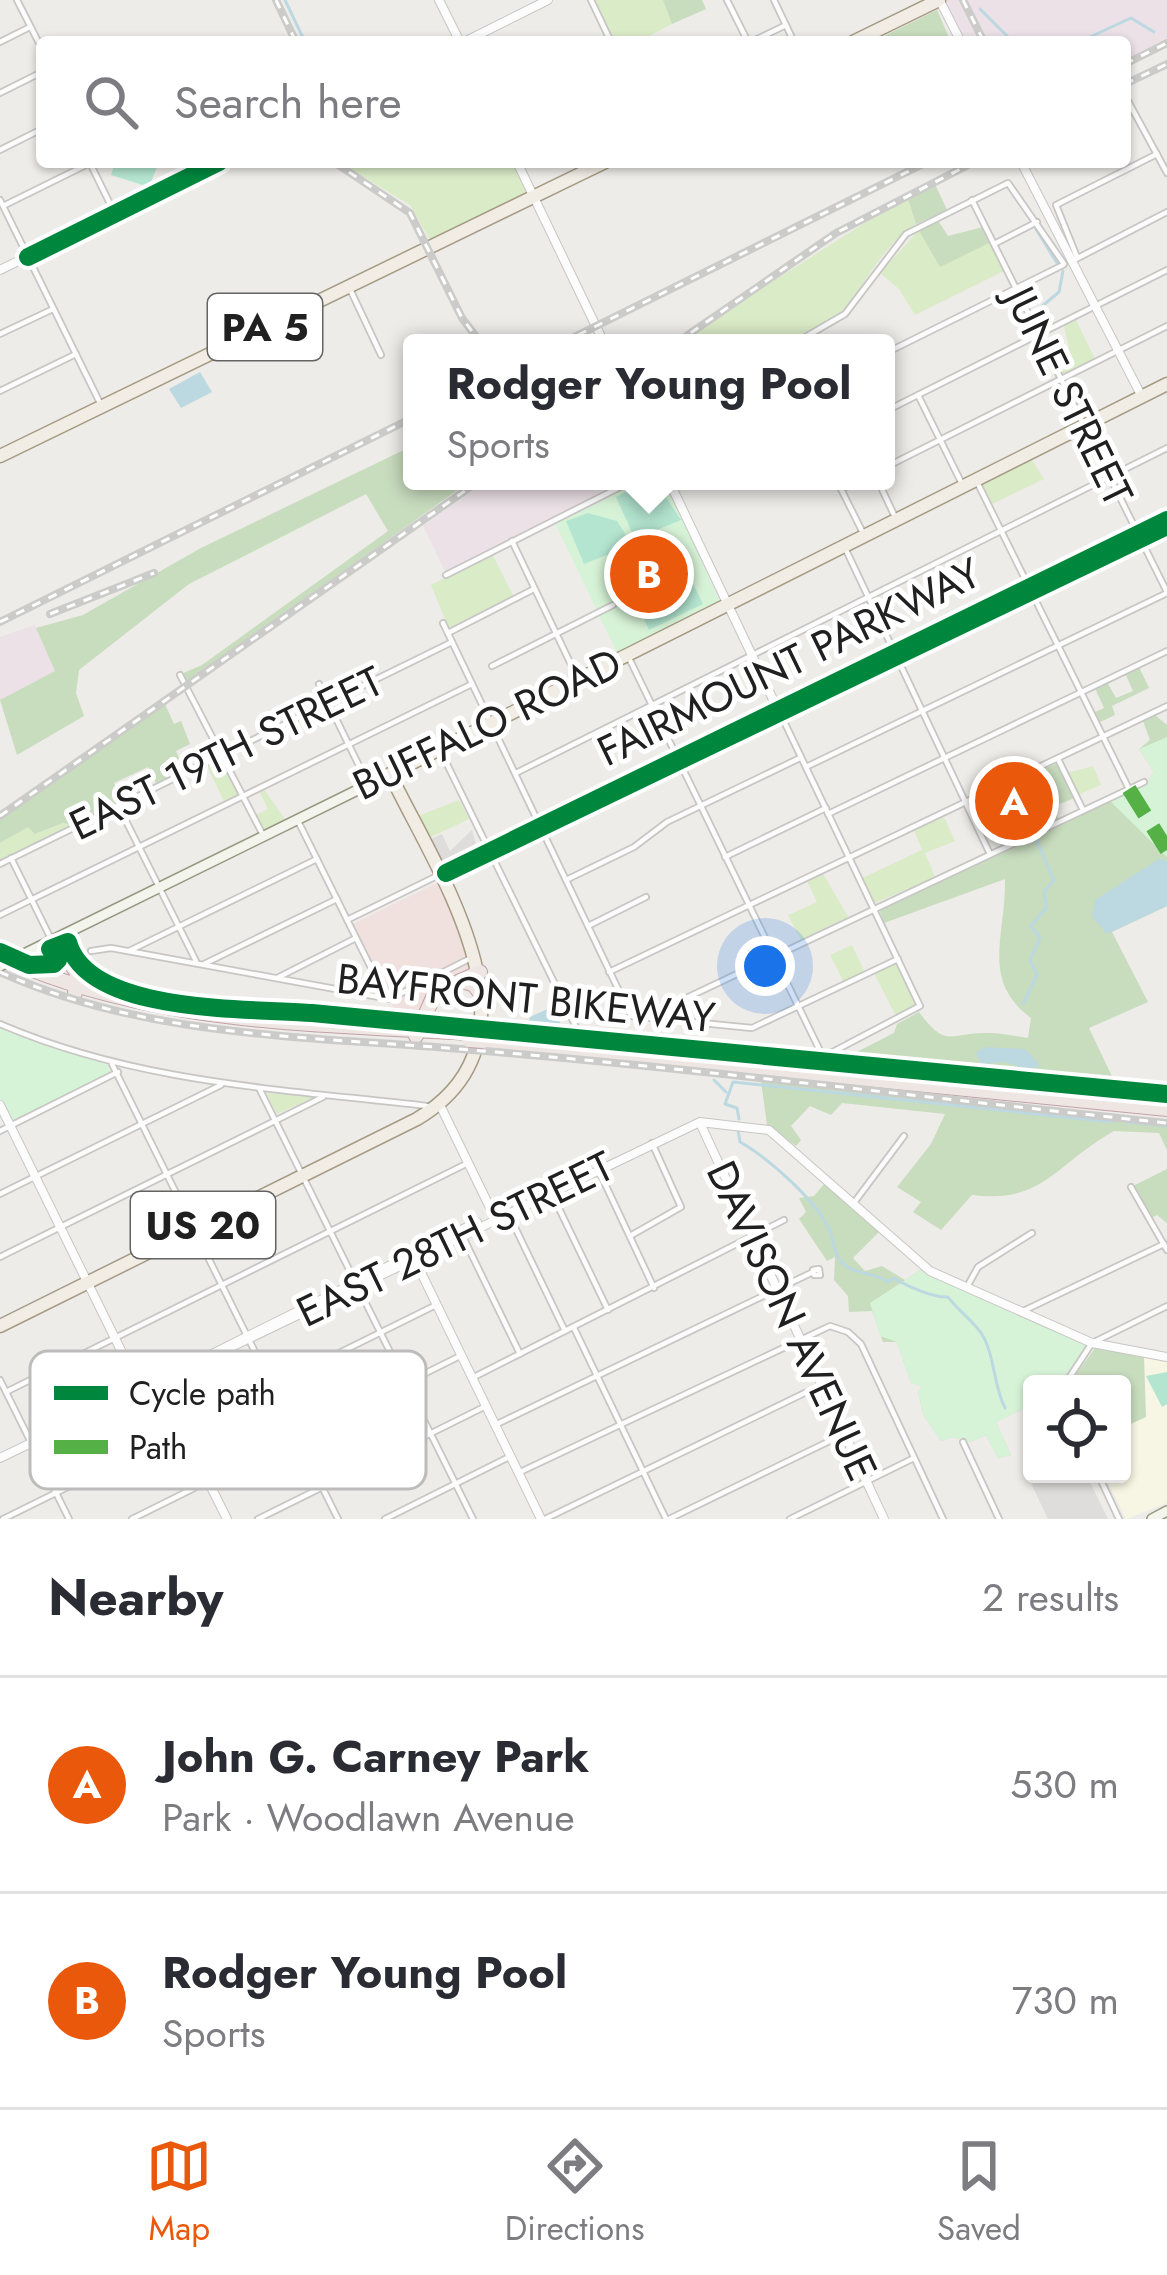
<!DOCTYPE html>
<html lang="en">
<head>
<meta charset="utf-8">
<style>
	:root { --surface:#fff; --page:#f7f7f7; --text:#2b2b33; --muted:#7c7c81; --line:#e1e1e2; --accent:#ea580c }
	body { margin:0; font-family:Jost,sans-serif; background:var(--page); color:var(--text) }
	.controls { position:absolute; right:36px; bottom:36px; display:grid; overflow:hidden; border-radius:12px; box-shadow:0 3px 9px #0004 }
	.controls button { width:108px; height:108px; display:grid; place-items:center; padding:0; border:0; border-bottom:3px solid var(--line); background:var(--surface); color:var(--text); font:60px sans-serif }
	.you { position:absolute; left:765px; top:966px; width:42px; height:42px; margin:-30px; border:9px solid #fff; border-radius:50%; background:#1a73e8; box-shadow:0 0 0 18px #1a73e833 }
	.badge { display:grid; place-items:center; width:78px; height:78px; border-radius:50%; background:var(--accent); color:#fff; font-size:39px; font-weight:700 }
	.pin { position:absolute; translate:-50% -50%; border:6px solid #fff; box-shadow:0 3px 12px #0006 }
	.popup { position:absolute; left:403px; top:334px; width:492px; height:156px; box-sizing:border-box; display:grid; place-content:center; border-radius:12px; background:var(--surface); filter:drop-shadow(0 3px 9px #0005); font-size:39px; white-space:nowrap; color:var(--muted) }
	.popup b { font-size:45px; color:var(--text) }
	.popup::after { content:''; position:absolute; left:50%; top:100%; margin-left:-24px; border:24px solid transparent; border-top-color:var(--surface) }
	.list { margin:0; padding:0; list-style:none }
	h2 { display:flex; justify-content:space-between; align-items:center; height:156px; margin:0; padding:0 48px; font-size:51px }
	h2 small { font-size:39px; font-weight:400; color:var(--muted) }
	.list li { display:grid; grid-template-columns:78px 1fr auto; gap:36px; align-items:center; box-sizing:border-box; height:216px; padding:0 48px; border-top:3px solid var(--line) }
	.list b { display:block; font-size:45px; white-space:nowrap }
	.list p { margin:0; font-size:39px; white-space:nowrap; color:var(--muted) }
	.list em { font-size:39px; font-style:normal; color:var(--muted) }
	.icon { flex:none; width:66px; height:66px; fill:none; stroke:currentColor; stroke-width:2; stroke-linecap:round; stroke-linejoin:round }
	.map { position:relative; flex:none; width:1167px; height:1519px; overflow:hidden }
	.search { position:absolute; background:var(--surface); box-shadow:0 3px 9px #0004; left:36px; right:36px; top:36px; height:132px; display:flex; align-items:center; gap:30px; box-sizing:border-box; padding:0 42px; border-radius:12px; color:var(--muted); font-size:45px }
	.sheet { height:588px; background:var(--surface) }
	nav { display:flex; justify-content:space-around; align-items:center; box-sizing:border-box; height:168px; border-top:3px solid var(--line); background:var(--surface); font-size:33px; color:var(--muted) }
	nav a { display:grid; justify-items:center; gap:6px }
	nav .on { color:var(--accent) }
	.map>svg:first-child { display:block }
	.commercial { fill:#f0e0de }
	.industrial { fill:#ebe1e7 }
	.education { fill:#f7f6e4 }
	.grass { fill:#daebc7 }
	.forest { fill:#c8dcbe }
	.park { fill:#d7f3d7 }
	.pitch { fill:#b4e5d1 }
	.parking { fill:#dedddc }
	.water { fill:#bcd8e1 }
	.lines { fill:none; stroke-linecap:round; stroke-linejoin:round }
	.stream { stroke:#bcd8e1; stroke-width:3 }
	.minor-casing { stroke:#c7c6c4; stroke-width:8 }
	.tertiary-casing { stroke:#c7c6c4; stroke-width:10 }
	.secondary-casing { stroke:#959880; stroke-width:12 }
	.primary-casing { stroke:#a59b84; stroke-width:15 }
	.trunk-casing { stroke:#c3a0a9; stroke-width:16 }
	.minor { stroke:#fcfcfc; stroke-width:4.5 }
	.tertiary { stroke:#fcfcfc; stroke-width:8 }
	.secondary { stroke:#f3f4eb; stroke-width:9 }
	.primary { stroke:#f1ede5; stroke-width:12 }
	.trunk { stroke:#eee6e2; stroke-width:14 }
	.rail-casing { stroke:#cbcbca; stroke-width:8 }
	.rail { stroke:#fff; stroke-width:3; stroke-dasharray:9; stroke-linecap:butt }
	.secondary-bridge-casing { stroke:#959880; stroke-width:12; stroke-linecap:butt }
	.trunk-bridge-casing { stroke:#c3a0a9; stroke-width:16; stroke-linecap:butt }
	.secondary-bridge { stroke:#f3f4eb; stroke-width:9 }
	.trunk-bridge { stroke:#eee6e2; stroke-width:14 }
	.quiet { stroke:#55b145; stroke-width:15; stroke-dasharray:30 15; stroke-linecap:butt }
	.cycleway-casing { stroke:#fff; stroke-width:26 }
	.cycleway { stroke:#00873e; stroke-width:18 }
	.labels { text-anchor:middle; dominant-baseline:central; stroke-width:10; stroke-linejoin:round; paint-order:stroke }
	.shield { fill:#fff; stroke:#636363; stroke-width:3 }
	.shield-label { font-size:39px; font-weight:bold; fill:#202020 }
	.street-label { font-size:42px; fill:#202020; stroke:#fff }
	.key { fill:#fff; stroke:#bcbcbc; stroke-width:3 }
	.key-label { font-size:33px; fill:#202020 }
</style>
</head>
<body>
<div class="map">
<svg width="1167" height="1519" viewBox="0 0 1167 1519">
	<rect width="100%" height="100%" fill="#eeece8"/>
	<polygon class="commercial" points="437,883 467,944 470,970 437,985 414,1023 402,1026 353,924"/>
	<g class="industrial">
		<polygon points="945,0 1167,0 1167,39 1125,59 1125,42 966,42"/>
		<polygon points="487,481 623,481 445,571 423,526"/>
		<polygon points="35,625 56,671 0,700 0,637"/>
	</g>
	<polygon class="education" points="1144,1356 1167,1361 1167,1503 1126,1519 1104,1474 1122,1474 1122,1428 1141,1417"/>
	<g class="grass">
		<polygon points="594,0 663,0 672,24 638,42 615,42"/>
		<polygon points="339,162 515,162 528,192 430,240 410,205"/>
		<path d="M907,196L916,224C891,240 870,271 857,294C822,356 737,343 676,343Z"/>
		<polygon points="919,230 940,266 991,242 1004,271 915,315 899,289 880,273"/>
		<polygon points="1076,320 1096,361 1062,378 1053,360 1070,352 1064,326"/>
		<polygon points="1030,457 1044,479 990,505 980,482"/>
		<polygon points="492,554 514,597 450,631 431,585"/>
		<polygon points="222,757 239,794 224,801 206,764"/>
		<polygon points="1093,766 1101,785 1078,795 1067,773"/>
		<polygon points="263,788 287,822 266,831 256,815 268,809 259,790"/>
		<polygon points="459,800 469,819 429,838 418,816"/>
		<polygon points="944,817 955,841 925,853 935,877 875,903 862,878 922,850 914,830"/>
		<polygon points="63,823 73,825 0,861 0,843 29,826 36,834"/>
		<polygon points="823,874 849,918 801,941 788,915 817,902 807,881"/>
		<polygon points="852,945 865,973 844,983 830,955"/>
		<polygon points="898,963 918,1005 898,1020 874,973"/>
		<polygon points="266,1093 312,1096 313,1098 277,1114"/>
	</g>
	<g class="forest">
		<polygon points="663,0 702,0 706,9 672,24"/>
		<polygon points="937,10 951,42 872,42"/>
		<polygon points="934,182 947,210 916,224 907,196"/>
		<polygon points="937,219 948,236 983,227 991,242 940,267 918,229"/>
		<polygon points="412,446 412,481 470,481 188,683 181,674 202,665 388,531 366,494 189,584 79,670 76,693 84,716 17,755 0,700 55,671 36,628 83,615 201,548"/>
		<polygon points="1139,667 1149,688 1112,706 1115,715 1098,723 1093,713 1104,708 1095,688 1107,682 1116,698 1133,691 1125,673"/>
		<polygon points="165,704 174,724 181,721 190,744 176,751 184,770 156,783 148,767 114,783 121,801 73,825 63,823 35,834 28,827 0,843 0,819"/>
		<path d="M1155,715L1167,725V906L1112,932L1148,1002L1089,1028L1118,1089L837,1062L894,1033L897,1024L919,1012C947,1050 950,1032 988,1033C1001,1033 1014,1036 1028,1038L1031,1018C980,980 1006,937 1005,879L884,923L879,909L1145,784L1154,772L1139,749L1150,740L1143,721Z"/>
		<polygon points="1058,763 1075,798 1054,806 1058,819 1032,831 1023,812 1050,792 1042,770"/>
		<path d="M761,1081L1167,1124V1150L1159,1133L1114,1131C1055,1164 1044,1204 972,1195L941,1230L913,1212L921,1202L897,1187L931,1144L945,1114L842,1103L831,1115L810,1106L791,1126L801,1140L796,1146L767,1125Z"/>
		<polygon points="1167,1169 1167,1223 1157,1215 1151,1218 1133,1186"/>
		<polygon points="825,1183 879,1232 853,1258 865,1271 882,1266 905,1280 922,1269 1086,1345 1062,1384 1032,1384 1032,1405 996,1422 1011,1455 998,1458 986,1435 970,1442 953,1437 941,1441 924,1416 918,1393 922,1386 911,1383 897,1342 883,1342 872,1311 849,1312 848,1296 834,1280 835,1257 827,1261 799,1219 806,1212 799,1198 814,1196"/>
		<polygon points="1095,1348 1144,1356 1146,1417 1122,1428 1122,1384 1069,1384"/>
	</g>
	<g class="park">
		<polygon points="639,481 665,481 721,604 618,655 555,523"/>
		<polygon points="1167,737 1167,857 1110,801 1145,784 1154,772 1139,749"/>
		<polygon points="1028,777 1040,803 1000,823 987,796"/>
		<polygon points="0,1026 108,1065 111,1072 11,1122 0,1099"/>
		<polygon points="922,1269 1086,1345 1062,1384 1032,1384 1032,1405 996,1422 1011,1455 998,1458 986,1435 970,1442 953,1437 941,1441 924,1416 918,1393 922,1386 911,1383 897,1342 880,1336 870,1303"/>
	</g>
	<g class="pitch">
		<polygon points="115,162 159,162 149,187 111,175"/>
		<polygon points="633,488 663,493 681,520 635,539 616,497"/>
		<polygon points="588,513 617,521 632,545 584,564 566,521"/>
		<polygon points="691,580 703,604 649,630 638,606"/>
		<polygon points="1167,1372 1167,1404 1162,1407 1146,1376"/>
	</g>
	<g class="parking">
		<polygon points="472,830 477,848 441,861 431,839 442,834 450,851"/>
		<polygon points="1038,1474 1086,1474 1108,1519 1048,1519 1029,1479"/>
	</g>
	<g class="water">
		<polygon points="200,372 212,392 181,408 169,389"/>
		<polygon points="1159,859 1167,861 1167,906 1107,934 1092,916 1095,900"/>
		<polygon points="552,1007 563,1028 527,1028 530,1017"/>
		<polygon points="985,1047 1025,1049 1040,1065 1031,1070 1004,1062 981,1064 976,1053"/>
	</g>
	<g class="lines">
		<g class="stream">
			<polyline points="285,0 305,42"/>
			<polyline points="980,9 1013,42"/>
			<polyline points="442,42 452,37"/>
			<polyline points="1079,42 1131,18 1154,32"/>
			<polyline points="1036,229 1057,263"/>
			<polyline points="1034,313 1059,292 1063,271"/>
			<polyline points="1023,1004 1037,975 1030,960 1040,938 1031,926 1047,907 1044,892 1054,880 1035,837"/>
			<polyline points="714,1080 726,1092"/>
			<polyline points="739,1119 737,1108 725,1104 733,1082 1112,1122"/>
			<polyline points="1126,1122 1167,1126"/>
			<path d="M738,1130L740,1142C767,1157 812,1197 827,1225C835,1238 832,1257 846,1266C859,1275 878,1273 888,1282L894,1278C906,1286 934,1298 948,1297C958,1311 980,1326 986,1342C995,1363 994,1386 1005,1408"/>
		</g>
		<g class="minor-casing">
			<g id="minor">
				<polyline points="17,0 42,49"/>
				<polyline points="591,0 611,42"/>
				<polyline points="727,0 748,42"/>
				<polyline points="774,0 794,42"/>
				<polyline points="0,42 30,27"/>
				<polyline points="751,42 786,25"/>
				<polyline points="0,93 42,72"/>
				<polyline points="1128,101 1167,173"/>
				<polyline points="0,150 42,129"/>
				<polyline points="91,165 115,214"/>
				<polyline points="0,200 101,405"/>
				<polyline points="972,200 1167,592"/>
				<polyline points="5,205 90,163"/>
				<polyline points="994,244 1037,222"/>
				<polyline points="1077,257 1056,205 1157,154"/>
				<polyline points="1074,260 1167,212"/>
				<polyline points="349,287 381,355"/>
				<polyline points="0,334 53,309"/>
				<polyline points="795,343 845,314 906,234 1008,183 1064,264"/>
				<polyline points="886,353 1063,265"/>
				<polyline points="0,391 76,354"/>
				<polyline points="918,395 963,486"/>
				<polyline points="886,411 1167,270"/>
				<polyline points="886,467 1167,326"/>
				<polyline points="837,481 864,535"/>
				<polyline points="878,481 896,519"/>
				<polyline points="977,482 1129,789"/>
				<polyline points="841,489 858,481"/>
				<polyline points="512,541 576,675"/>
				<polyline points="846,550 990,854"/>
				<polyline points="446,575 632,481"/>
				<polyline points="443,623 631,1016 752,1028 898,959"/>
				<polyline points="448,633 534,589"/>
				<polyline points="628,656 823,1057 920,1006 780,713"/>
				<polyline points="492,666 613,605"/>
				<polyline points="180,675 263,835"/>
				<polyline points="319,684 368,784"/>
				<polyline points="442,754 576,1027"/>
				<polyline points="1058,759 1082,808"/>
				<polyline points="806,767 1167,593"/>
				<polyline points="516,773 1167,448"/>
				<polyline points="118,805 196,961"/>
				<polyline points="828,814 1167,651"/>
				<polyline points="297,819 385,996"/>
				<polyline points="725,857 826,808"/>
				<polyline points="11,858 51,939"/>
				<polyline points="0,864 452,642"/>
				<polyline points="566,880 634,847 667,822 800,758"/>
				<polyline points="0,915 472,684"/>
				<polyline points="347,920 439,875"/>
				<polyline points="588,926 646,897"/>
				<polyline points="91,951 111,948 390,999 471,958"/>
				<polyline points="129,951 317,859"/>
				<polyline points="204,964 337,899"/>
				<polyline points="609,972 1167,706"/>
				<polyline points="277,978 356,938"/>
				<polyline points="648,1016 1144,782"/>
				<path d="M0,1024C137,1083 281,1089 427,1106"/>
				<polyline points="112,1064 338,1519"/>
				<polyline points="259,1088 473,1519"/>
				<polyline points="0,1131 118,1072"/>
				<polyline points="598,1169 654,1288"/>
				<polyline points="1131,1187 1167,1250"/>
				<polyline points="551,1192 608,1310"/>
				<polyline points="0,1194 221,1085"/>
				<polyline points="853,1204 904,1136"/>
				<polyline points="510,1217 565,1331"/>
				<polyline points="462,1235 520,1354"/>
				<polyline points="630,1236 681,1207 652,1143"/>
				<polyline points="0,1257 323,1097"/>
				<polygon points="819,1269 820,1275 814,1275 813,1270"/>
				<polyline points="968,1285 978,1267 1032,1233"/>
				<polyline points="1021,1312 1164,1244"/>
				<polyline points="574,1328 666,1519"/>
				<polyline points="472,1378 784,1220"/>
				<polyline points="0,1380 69,1519"/>
				<polyline points="1065,1384 1092,1343 1167,1306"/>
				<polyline points="6,1392 468,1163"/>
				<polyline points="495,1425 813,1272"/>
				<polyline points="963,1442 999,1519"/>
				<polyline points="518,1473 830,1326 848,1332 861,1344 943,1519"/>
				<polyline points="1098,1474 1119,1519"/>
				<polyline points="3,1519 434,1306"/>
				<polyline points="132,1519 460,1356"/>
				<polyline points="258,1519 484,1407"/>
				<polyline points="385,1519 509,1457"/>
				<polyline points="545,1519 821,1385"/>
				<polyline points="669,1519 842,1435"/>
				<polyline points="790,1519 914,1458"/>
			</g>
		</g>
		<g class="tertiary-casing">
			<g id="tertiary">
				<polyline points="439,0 460,42"/>
				<polyline points="940,1 961,42"/>
				<polyline points="464,42 548,0"/>
				<polyline points="517,162 604,343"/>
				<polyline points="1021,162 1141,395"/>
				<polyline points="0,270 219,162"/>
				<polyline points="669,481 779,712"/>
				<polyline points="1167,520 446,873 1167,526"/>
				<polyline points="439,1103 495,1218"/>
				<polyline points="0,1105 140,1389"/>
				<polyline points="700,1123 884,1519"/>
				<polyline points="413,1256 541,1519"/>
				<polyline points="212,1354 477,1222"/>
				<polyline points="158,1381 227,1519"/>
				<polyline points="0,1458 700,1122 769,1130 930,1271 1092,1343 1167,1357"/>
			</g>
		</g>
		<g class="secondary-casing">
			<g id="secondary">
				<polyline points="22,955 390,774"/>
				<polyline points="1152,1519 1167,1511"/>
			</g>
		</g>
		<g class="primary-casing">
			<g id="primary">
				<polyline points="853,42 939,0"/>
				<polyline points="0,456 605,162"/>
				<path d="M0,1326L417,1119C553,1038 438,874 390,774L1167,384"/>
			</g>
		</g>
		<g class="trunk-casing">
			<g id="trunk">
				<polyline points="52,941 77,972 75,993"/>
				<path d="M0,956C145,1024 314,1024 471,1033"/>
				<polyline points="460,981 473,984 482,995"/>
				<polyline points="416,1036 435,993 480,972"/>
				<polyline points="483,1041 1167,1109"/>
			</g>
		</g>
		<use href="#minor" class="minor"/>
		<use href="#tertiary" class="tertiary"/>
		<use href="#secondary" class="secondary"/>
		<use href="#primary" class="primary"/>
		<use href="#trunk" class="trunk"/>
		<g class="rail-casing">
			<g id="rail">
				<polyline points="276,0 296,42"/>
				<polyline points="963,0 984,42"/>
				<polyline points="1125,64 1167,43"/>
				<polyline points="1125,84 1167,64"/>
				<polyline points="334,162 410,213 462,318 481,343"/>
				<polyline points="562,343 927,162"/>
				<polyline points="676,343 836,233 974,162"/>
				<polyline points="50,614 154,573"/>
				<polyline points="0,622 412,418"/>
				<polyline points="0,816 479,481"/>
				<path d="M0,972C149,1039 312,1036 472,1050C704,1069 935,1099 1167,1123"/>
			</g>
		</g>
		<use href="#rail" class="rail"/>
		<g class="secondary-bridge-casing">
			<polyline id="secondary-bridge" points="0,966 22,955"/>
		</g>
		<g class="trunk-bridge-casing">
			<polyline id="trunk-bridge" points="469,1040 483,1041"/>
		</g>
		<use href="#secondary-bridge" class="secondary-bridge"/>
		<use href="#trunk-bridge" class="trunk-bridge"/>
		<polyline class="quiet" points="1129,789 1167,850"/>
		<g class="cycleway-casing">
			<g id="cycleway">
				<polyline points="28,257 219,162"/>
				<polyline points="1167,520 446,873 1167,526"/>
				<path d="M0,952L29,965L54,964L58,960L50,949L68,942C88,1015 250,1008 312,1013L1167,1094"/>
			</g>
		</g>
		<use href="#cycleway" class="cycleway"/>
	</g>
	<g class="labels">
		<g class="shield">
			<rect x="208" y="294" width="114" height="66" rx="9"/>
			<rect x="131" y="1192" width="144" height="66" rx="9"/>
		</g>
		<g class="shield-label">
			<text x="265" y="327">PA 5</text>
			<text x="203" y="1225">US 20</text>
		</g>
		<g class="street-label">
			<text transform="translate(1069 396) rotate(64)">JUNE STREET</text>
			<text transform="translate(789 662) rotate(-26)">FAIRMOUNT PARKWAY</text>
			<text transform="translate(487 724) rotate(-26)">BUFFALO ROAD</text>
			<text transform="translate(226 753) rotate(-26)">EAST 19TH STREET</text>
			<text transform="translate(526 998) rotate(6)">BAYFRONT BIKEWAY</text>
			<text transform="translate(455 1239) rotate(-26)">EAST 28TH STREET</text>
			<text transform="translate(792 1321) rotate(65)">DAVISON AVENUE</text>
		</g>
	</g>
	<rect x="30" y="1351" width="396" height="138" rx="18" class="key"/>
	<rect x="54" y="1386" width="54" height="14" fill="#00873e"/>
	<rect x="54" y="1440" width="54" height="14" fill="#55b145"/>
	<g class="key-label">
		<text x="129" y="1405">Cycle path</text>
		<text x="129" y="1459">Path</text>
	</g>
</svg>
<div class="controls">
<button><svg class="icon" aria-label="locate" viewBox="0 0 24 24"><circle cx="12" cy="12" r="6"/><path d="M12 2v4M12 18v4M2 12h4M18 12h4"/></svg></button>
</div>
<div class="you"></div>
<div class="pin badge" style="left:1014px;top:801px">A</div>
<div class="pin badge" style="left:649px;top:574px">B</div>
<div class="popup"><b>Rodger Young Pool</b>Sports</div>
<div class="search"><svg class="icon" aria-label="search" viewBox="0 0 24 24"><circle cx="10" cy="10" r="6"/><path d="M15 15l6 6"/></svg>Search here</div>
</div>
<section class="sheet">
<h2>Nearby<small>2 results</small></h2>
<ul class="list">
<li><span class="badge">A</span><div><b>John G. Carney Park</b><p>Park · Woodlawn Avenue</p></div><em>530 m</em></li>
<li><span class="badge">B</span><div><b>Rodger Young Pool</b><p>Sports</p></div><em>730 m</em></li>
</ul>
</section>
<nav>
<a class="on"><svg class="icon" aria-label="map" viewBox="0 0 24 24"><path d="M3 6l6-2 6 2 6-2v14l-6 2-6-2-6 2zM9 4v14M15 6v14"/></svg>Map</a>
<a><svg class="icon" aria-label="directions" viewBox="0 0 24 24"><path d="M12 3l9 9-9 9-9-9zM9 14v-3h6M13 9l2 2-2 2"/></svg>Directions</a>
<a><svg class="icon" aria-label="saved" viewBox="0 0 24 24"><path d="M7 4h10v16l-5-4-5 4z"/></svg>Saved</a>
</nav>
</body>
</html>
